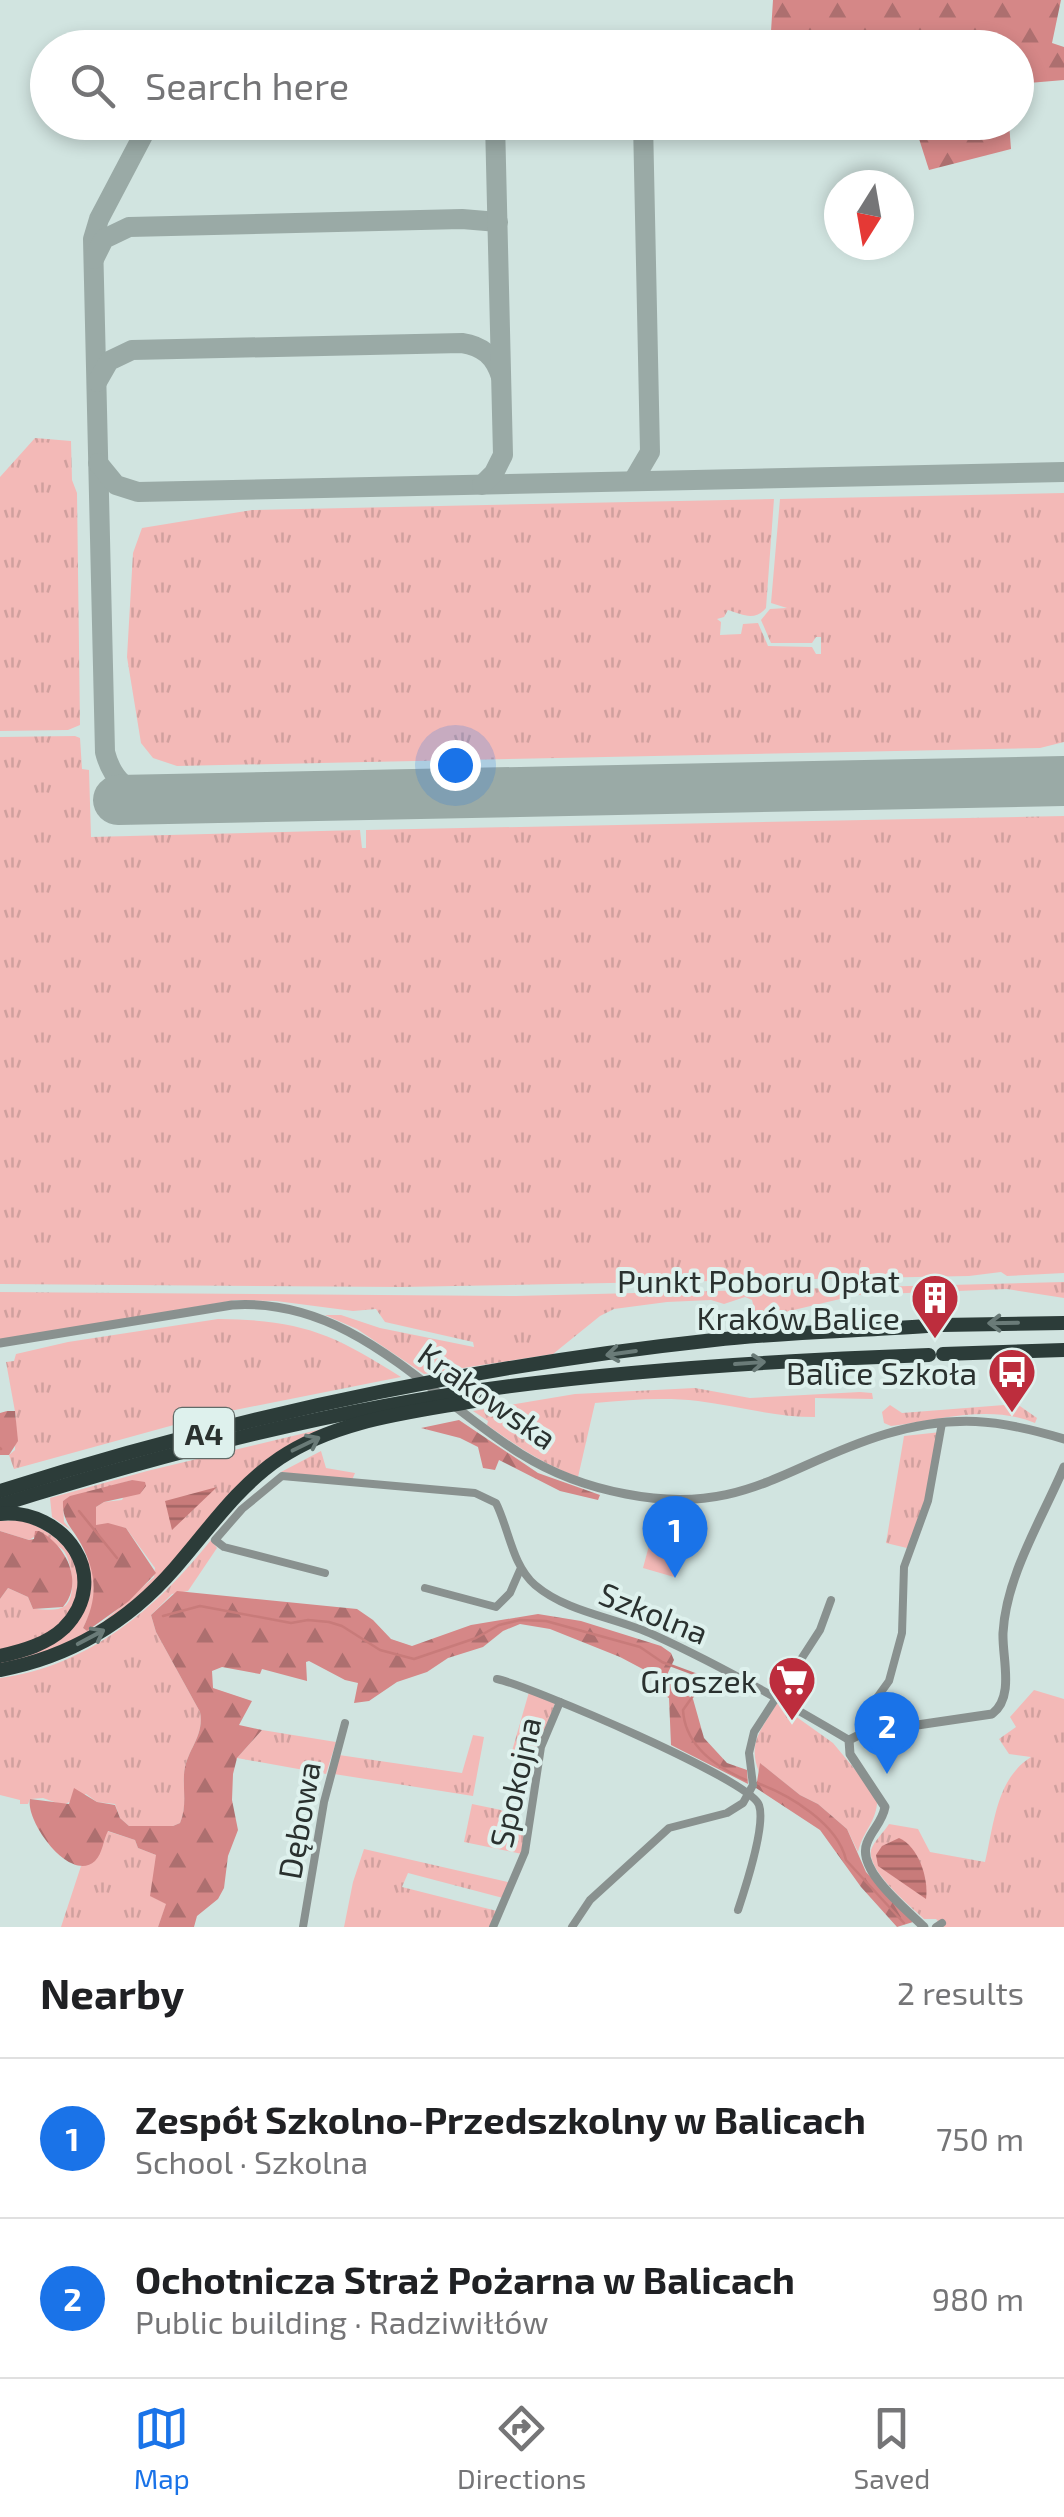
<!DOCTYPE html>
<html lang="en">
<head>
<meta charset="utf-8">
<style>
	:root { --surface:#fff; --page:#f6f6f6; --text:#202124; --muted:#757577; --line:#e0e0e0; --accent:#1a73e8 }
	body { margin:0; font-family:"Exo 2",sans-serif; background:var(--page); color:var(--text) }
	.compass { position:absolute; left:824px; top:170px; width:90px; height:90px; border-radius:50%; background:var(--surface); box-shadow:0 5px 15px #0003; rotate:191deg }
	.you { position:absolute; left:455px; top:765px; width:35px; height:35px; margin:-25px; border:8px solid #fff; border-radius:50%; background:#1a73e8; box-shadow:0 0 0 15px #1a73e833 }
	.badge { display:grid; place-items:center; width:65px; height:65px; border-radius:50%; background:var(--accent); color:#fff; font-size:32px; font-weight:700 }
	.pin { position:absolute; translate:-50% -82px; filter:drop-shadow(0 2px 5px #0008) }
	.pin::after { content:''; position:absolute; top:52px; width:35px; height:30px; background:inherit; clip-path:polygon(0 0,100% 0,50% 100%) }
	.list { margin:0; padding:0; list-style:none }
	h2 { display:flex; justify-content:space-between; align-items:center; height:130px; margin:0; padding:0 40px; font-size:42px }
	h2 small { font-size:32px; font-weight:400; color:var(--muted) }
	.list li { display:grid; grid-template-columns:65px 1fr auto; gap:30px; align-items:center; box-sizing:border-box; height:160px; padding:0 40px; border-top:2px solid var(--line) }
	.list b { display:block; font-size:38px; white-space:nowrap }
	.list p { margin:0; font-size:32px; white-space:nowrap; color:var(--muted) }
	.list em { font-size:32px; font-style:normal; color:var(--muted) }
	.icon { flex:none; width:55px; height:55px; fill:none; stroke:currentColor; stroke-width:2; stroke-linecap:round; stroke-linejoin:round }
	.map { position:relative; flex:none; width:1064px; height:1927px; overflow:hidden }
	.search { position:absolute; background:var(--surface); box-shadow:0 5px 15px #0003; left:30px; right:30px; top:30px; height:110px; display:flex; align-items:center; gap:25px; box-sizing:border-box; padding:0 35px; border-radius:55px; color:var(--muted); font-size:38px }
	.sheet { height:450px; background:var(--surface) }
	nav { display:flex; justify-content:space-around; align-items:center; box-sizing:border-box; height:140px; border-top:2px solid var(--line); background:var(--surface); font-size:28px; color:var(--muted) }
	nav a { display:grid; justify-items:center; gap:5px }
	nav .on { color:var(--accent) }
	.map>svg:first-child { display:block }
	.grass { fill:url(#grass-tufts) }
	.forest { fill:url(#forest-firs) }
	.pitch { fill:#f3b9b7 }
	.water { fill:url(#water-rules) }
	.lines { fill:none; stroke-linecap:round; stroke-linejoin:round }
	.stream { stroke:#c87b7a; stroke-width:2.5 }
	.taxiway { stroke:#9aaaa6; stroke-width:20 }
	.runway { stroke:#9aaaa6; stroke-width:50 }
	.minor { stroke:#89918f; stroke-width:8 }
	.tertiary { stroke:#89918f; stroke-width:9 }
	.motorway { stroke:#2c3c39; stroke-width:14 }
	.oneway { stroke:#6a7b78 }
	.labels { text-anchor:middle; dominant-baseline:central; stroke-width:8; stroke-linejoin:round; paint-order:stroke }
	.shield { fill:#def1ed; stroke:#606b68; stroke-width:2.5 }
	.shield-label { font-size:30px; font-weight:bold; fill:#2a312f }
	.poi-label { font-size:32px; fill:#2a312f; stroke:#def1ed; text-anchor:end }
	.street-label { font-size:32px; fill:#2a312f; stroke:#def1ed }
</style>
</head>
<body>
<div class="map">
<svg width="1064" height="1927" viewBox="0 0 1064 1927">
	<defs>
		<pattern id="grass-tufts" width="24" height="20" patternUnits="userSpaceOnUse" patternTransform="scale(2.5)"><rect width="24" height="20" fill="#f3b9b7"/><path d="M3 7l-1-3M5 7V3M7 7l1-3M15 17l-1-3M17 17v-4M19 17l1-3" fill="none" stroke="#d0a09e"/></pattern>
		<pattern id="forest-firs" width="22" height="20" patternUnits="userSpaceOnUse" patternTransform="scale(2.5)"><rect width="22" height="20" fill="#d58787"/><path d="M5 1l3.5 6h-7zM16 11l3.5 6h-7z" fill="#ad6f6f"/></pattern>
		<pattern id="water-rules" width="6" height="5" patternUnits="userSpaceOnUse" patternTransform="scale(2.5)"><rect width="6" height="5" fill="#c87b7a"/><path d="M0 2.5h6" fill="none" stroke="#a36564"/></pattern>
	</defs>
	<rect width="100%" height="100%" fill="#d1e4e0"/>
	<g class="grass">
		<polygon points="35,438 71,441 72,480 77,493 80,725 68,730 0,731 0,477"/>
		<path d="M1064,493V742L1040,748L177,766L153,758L141,743L127,657L133,553L142,528L252,510L774,499L766,608C754,622 742,614 728,610L724,617L717,619L721,622L720,635L741,634L743,624L758,623L768,646L812,647L816,654H821V637H816L812,643H771L761,620L770,609L787,608L771,603L780,499Z"/>
		<polygon points="75,736 80,738 82,769 89,770 91,837 360,830 362,848 366,848 366,830 1064,816 1064,1273 1007,1276 1001,1272 969,1276 401,1287 0,1284 0,737"/>
		<polygon points="1064,1282 1064,1298 1007,1289 857,1295 756,1319 742,1315 751,1312 754,1308 752,1300 745,1297 724,1304 711,1300 667,1302 614,1309 600,1316 553,1354 424,1374 357,1329 325,1315 341,1315 380,1328 474,1347 473,1342 385,1322 376,1309 353,1311 276,1301 236,1300 0,1340 0,1292 516,1296"/>
		<path d="M218,1319C301,1320 332,1333 401,1377L210,1415L14,1469L9,1455L15,1450L16,1417L6,1362L14,1361L16,1354L68,1342Z"/>
		<path d="M695,1388L750,1398L860,1392L872,1393L873,1399L815,1398V1417C775,1417 737,1406 698,1401C663,1397 630,1400 595,1403L578,1477C544,1465 517,1446 487,1425L488,1421L473,1411L575,1394Z"/>
		<path d="M1017,1404L1037,1418L1035,1423C990,1404 939,1420 891,1426L884,1423L882,1412L890,1405L902,1413Z"/>
		<path d="M326,1428L302,1440L140,1599L65,1647L0,1665V1661L40,1650L89,1586L86,1557C102,1580 95,1605 83,1628L87,1631L103,1622L154,1577L155,1568L126,1528L96,1525V1507L104,1502L122,1500L132,1480L63,1501L64,1522L71,1530L52,1517L50,1498L147,1471Z"/>
		<path d="M941,1432C932,1472 926,1511 907,1548L886,1543L904,1436Z"/>
		<polygon points="321,1451 326,1468 355,1473 352,1480 281,1472"/>
		<path d="M20,1520C66,1533 100,1577 64,1621C49,1639 21,1644 0,1652V1599L8,1588L28,1597L33,1609C43,1609 57,1612 65,1606C77,1596 72,1563 64,1551C58,1544 44,1540 36,1536L29,1540L0,1531V1521Z"/>
		<path d="M211,1540L217,1548L188,1591L172,1594L151,1615L156,1632L200,1712C205,1737 185,1751 184,1775C183,1792 187,1806 180,1823L173,1826H129L120,1818L115,1804L97,1802L86,1794L63,1805L43,1798L30,1799L28,1804H20V1800L0,1795V1678C89,1666 157,1608 211,1540Z"/>
		<path d="M1034,1690L1064,1699V1927H944L936,1919H924C910,1906 867,1871 871,1850C874,1841 884,1832 889,1824L918,1829L930,1852L985,1862C994,1825 996,1779 1031,1757L1009,1754L999,1739L1016,1727L1010,1717Z"/>
		<polygon points="529,1692 555,1703 533,1765 510,1758"/>
		<path d="M777,1703L833,1743L877,1796C879,1820 863,1830 858,1852L847,1829L818,1804L800,1795L761,1764L759,1772C747,1742 762,1729 777,1703Z"/>
		<polygon points="262,1730 336,1742 326,1774 237,1758"/>
		<polygon points="473,1735 484,1737 473,1796 334,1774 339,1755 462,1773"/>
		<polygon points="472,1804 501,1810 518,1821 524,1838 522,1854 464,1842"/>
		<polygon points="107,1831 135,1840 138,1848 156,1855 167,1903 158,1927 61,1927 81,1866 95,1860"/>
		<polygon points="364,1849 512,1883 503,1898 408,1873 402,1887 497,1911 489,1927 344,1927 353,1882"/>
	</g>
	<g class="forest">
		<polygon points="773,0 1061,0 1052,43 1064,47 1064,80 1017,84 1016,48 770,47"/>
		<polygon points="914,123 1009,123 1011,149 929,170"/>
		<polygon points="7,1411 15,1411 18,1441 9,1455 0,1455 0,1413"/>
		<polygon points="459,1420 538,1473 600,1495 598,1500 560,1491 499,1460 495,1470 483,1468 478,1447 460,1438 421,1428"/>
		<path d="M132,1480L145,1482L146,1486L140,1494L104,1502L96,1507V1525L108,1523L126,1528L156,1573L129,1601L87,1631L83,1628C98,1598 97,1574 81,1544C72,1527 62,1522 63,1501L70,1496Z"/>
		<path d="M0,1531L29,1540L34,1539L35,1531H39C65,1544 85,1582 63,1607L33,1609L28,1597L8,1588L0,1599Z"/>
		<path d="M177,1591L357,1609L373,1620L391,1639L412,1646L471,1625L538,1614L581,1621L661,1646L671,1653L674,1660L666,1677L669,1683L693,1699L704,1738L727,1763L747,1770L748,1784L671,1745L669,1698L656,1691L654,1675L620,1657L550,1629L520,1624L503,1631L483,1647L448,1658L427,1672L397,1682L369,1701L354,1703L358,1683L345,1680L309,1661L306,1662L307,1681L262,1669L260,1674L222,1667L212,1671L213,1688L252,1701L239,1725L262,1730L237,1758L233,1774L232,1800L238,1830L228,1856L224,1888L218,1899L197,1916L194,1927H158L166,1904L150,1896L156,1855L138,1848L135,1840L108,1831C103,1840 103,1853 95,1861C70,1884 25,1821 30,1799L69,1804L74,1788L97,1802L115,1805L120,1818L129,1826H173L180,1823C187,1806 183,1791 184,1775C185,1751 205,1737 200,1712L156,1632L151,1615Z"/>
		<polygon points="760,1763 800,1795 818,1804 847,1829 866,1872 913,1922 897,1927 861,1887 820,1830 756,1788"/>
	</g>
	<polygon class="pitch" points="658,1512 690,1521 674,1577 643,1568"/>
	<g class="water">
		<polygon points="217,1487 172,1530 165,1501"/>
		<path d="M899,1838C918,1846 929,1878 926,1899L878,1866L876,1855L882,1846Z"/>
	</g>
	<g class="lines">
		<g class="stream">
			<polyline points="0,1448 1,1449"/>
			<polyline points="79,1511 117,1558"/>
			<path d="M163,1616L200,1606L291,1623L308,1620L329,1622L342,1626L380,1650L414,1659L476,1638L499,1625L520,1620L546,1621L640,1647L662,1662L697,1675L700,1686L683,1710C685,1746 716,1767 746,1780"/>
			<path d="M757,1783C790,1795 838,1824 846,1860L904,1923"/>
		</g>
		<g class="taxiway">
			<path d="M150,122L99,219L93,239L105,752C112,780 128,792 155,801"/>
			<polyline points="94,259 104,239 129,227 462,219 498,222"/>
			<path d="M97,382L109,361L132,350L462,343C483,346 495,357 501,377"/>
			<polyline points="98,463 116,485 138,492 1064,472"/>
			<polyline points="633,481 650,452 643,122"/>
			<polyline points="482,485 494,473 503,455 495,122"/>
			<polyline points="1052,781 1064,779"/>
		</g>
		<polyline class="runway" points="118,800 1064,781"/>
		<g class="minor">
			<path d="M325,1573L224,1547L215,1540L242,1509L282,1476L475,1493L496,1503C509,1529 512,1565 535,1585C568,1613 615,1617 654,1635C722,1666 785,1702 849,1740"/>
			<polyline points="425,1588 496,1607 510,1593 520,1570"/>
			<path d="M497,1679C530,1686 751,1780 759,1805C766,1825 745,1889 738,1910"/>
			<polyline points="863,1733 871,1706 889,1681 902,1633 904,1567 928,1501 942,1423"/>
			<polyline points="303,1927 324,1802 345,1723"/>
			<polyline points="493,1927 525,1852 541,1747 560,1702"/>
			<polyline points="572,1927 590,1900 669,1828 727,1813 743,1803 753,1785 749,1753 754,1732 820,1630 831,1600"/>
			<polyline points="936,1927 942,1923"/>
		</g>
		<g class="tertiary">
			<path d="M0,1343L232,1305C352,1297 428,1396 521,1454C553,1474 589,1487 626,1494C743,1517 786,1464 886,1434C954,1414 998,1419 1064,1439"/>
			<path d="M924,1927C906,1909 856,1870 867,1843C872,1829 882,1823 885,1807L850,1754L849,1740L863,1733L992,1714C1015,1697 1002,1658 1003,1633C1006,1576 1042,1519 1064,1467"/>
		</g>
		<g class="motorway">
			<polyline points="942,1325 1064,1323"/>
			<polyline points="943,1354 1064,1350"/>
			<path d="M0,1491C232,1417 473,1366 714,1340C785,1332 856,1331 927,1326"/>
			<path d="M0,1505C166,1453 338,1408 511,1386C650,1368 789,1360 929,1355"/>
			<path d="M0,1514C64,1508 114,1577 64,1628C47,1644 23,1651 0,1656"/>
			<path d="M0,1670C70,1657 129,1621 175,1568C209,1529 237,1487 280,1458C340,1418 416,1412 485,1399"/>
		</g>
	</g>
	<defs><path id="oneway-shaft" d="M-6 0H5M1.5-3L5.5 0L1.5 3" fill="none" stroke-width="1.6" stroke-linecap="round" stroke-linejoin="round" transform="scale(2.5)"/></defs>
	<g class="oneway">
		<use href="#oneway-shaft" transform="translate(1003 1323) rotate(179)"/>
		<use href="#oneway-shaft" transform="translate(621 1353) rotate(172)"/>
		<use href="#oneway-shaft" transform="translate(750 1363) rotate(-4)"/>
		<use href="#oneway-shaft" transform="translate(306 1444) rotate(-26)"/>
		<use href="#oneway-shaft" transform="translate(91 1637) rotate(-28)"/>
	</g>
	<defs>
		<g id="building-pin" transform="scale(2.5)"><path d="M0 17L-7.5 6A9.5 9.5 0 1 1 7.5 6Z" fill="#bd2d3d" stroke="#def1ed"/><path d="M-4-6H4V6H1V3H-1V6H-4ZM-2.5-4.3h1.7v1.8h-1.7ZM.8-4.3h1.7v1.8H.8ZM-2.5-1h1.7V.8h-1.7ZM.8-1h1.7V.8H.8Z" fill="#fff"/></g>
		<g id="bus-pin" transform="scale(2.5)"><path d="M0 17L-7.5 6A9.5 9.5 0 1 1 7.5 6Z" fill="#bd2d3d" stroke="#def1ed"/><path d="M-5-6H5V4H4V6H2V4H-2V6H-4V4H-5ZM-3.5-4V0h7V-4ZM-3.5 1.2v1.5H-2V1.2ZM2 1.2v1.5H3.5V1.2Z" fill="#fff"/></g>
		<g id="supermarket-pin" transform="scale(2.5)"><path d="M0 17L-7.5 6A9.5 9.5 0 1 1 7.5 6Z" fill="#bd2d3d" stroke="#def1ed"/><path d="M-6-5.5h2.5l.6 2H6L4.5 2H-2.5L-4.4-4H-6ZM-1.5 3.2a1.3 1.3 0 1 0 .1 0ZM3 3.2a1.3 1.3 0 1 0 .1 0Z" fill="#fff"/></g>
	</defs>
	<g fill-rule="evenodd">
		<use href="#building-pin" x="935" y="1298"/>
		<use href="#bus-pin" x="1012" y="1372"/>
		<use href="#supermarket-pin" x="792" y="1680"/>
	</g>
	<g class="labels">
		<rect class="shield" x="174" y="1408" width="60" height="50" rx="8"/>
		<g class="shield-label">
			<text x="204" y="1433">A4</text>
		</g>
		<g class="poi-label">
			<text x="900" y="1280">Punkt Poboru Opłat<tspan x="900" dy="37">Kraków Balice</tspan></text>
			<text x="977" y="1372">Balice Szkoła</text>
			<text x="757" y="1680">Groszek</text>
		</g>
		<g class="street-label">
			<text transform="translate(488 1395) rotate(35)">Krakowska</text>
			<text transform="translate(654 1612) rotate(22)">Szkolna</text>
			<text transform="translate(514 1782) rotate(-77)">Spokojna</text>
			<text transform="translate(298 1820) rotate(-80)">Dębowa</text>
		</g>
	</g>
</svg>
<svg class="compass" viewBox="-18 -18 36 36"><path d="M0-13l5 13h-10z" fill="#e53935"/><path d="M0 13l5-13h-10z" fill="#757577"/></svg>
<div class="you"></div>
<div class="pin badge" style="left:675px;top:1578px">1</div>
<div class="pin badge" style="left:887px;top:1774px">2</div>
<div class="search"><svg class="icon" aria-label="search" viewBox="0 0 24 24"><circle cx="10" cy="10" r="6"/><path d="M15 15l6 6"/></svg>Search here</div>
</div>
<section class="sheet">
<h2>Nearby<small>2 results</small></h2>
<ul class="list">
<li><span class="badge">1</span><div><b>Zespół Szkolno-Przedszkolny w Balicach</b><p>School · Szkolna</p></div><em>750 m</em></li>
<li><span class="badge">2</span><div><b>Ochotnicza Straż Pożarna w Balicach</b><p>Public building · Radziwiłłów</p></div><em>980 m</em></li>
</ul>
</section>
<nav>
<a class="on"><svg class="icon" aria-label="map" viewBox="0 0 24 24"><path d="M3 6l6-2 6 2 6-2v14l-6 2-6-2-6 2zM9 4v14M15 6v14"/></svg>Map</a>
<a><svg class="icon" aria-label="directions" viewBox="0 0 24 24"><path d="M12 3l9 9-9 9-9-9zM9 14v-3h6M13 9l2 2-2 2"/></svg>Directions</a>
<a><svg class="icon" aria-label="saved" viewBox="0 0 24 24"><path d="M7 4h10v16l-5-4-5 4z"/></svg>Saved</a>
</nav>
</body>
</html>
